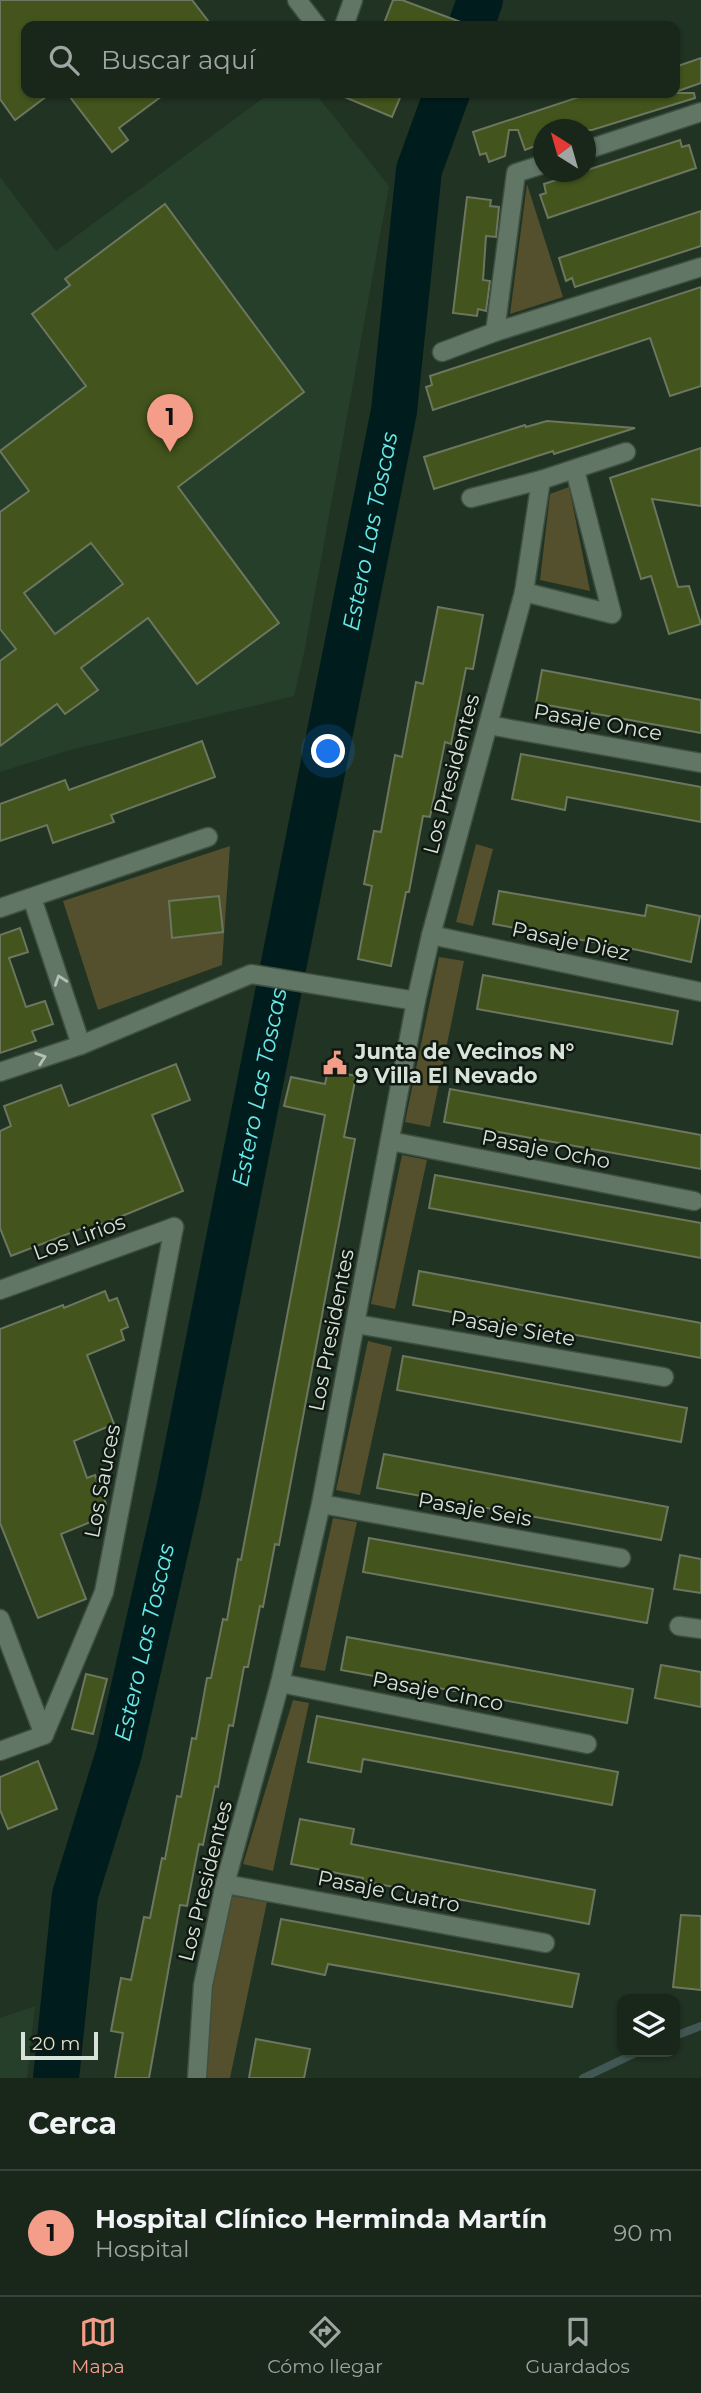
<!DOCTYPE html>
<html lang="es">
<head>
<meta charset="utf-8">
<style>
	:root { --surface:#19261a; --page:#263227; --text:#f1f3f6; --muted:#9fa5a2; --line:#374339; --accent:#f49e8a }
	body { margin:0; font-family:Montserrat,sans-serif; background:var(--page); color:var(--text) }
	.controls { position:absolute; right:21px; bottom:21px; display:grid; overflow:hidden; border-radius:14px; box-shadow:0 2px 5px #0004 }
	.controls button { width:63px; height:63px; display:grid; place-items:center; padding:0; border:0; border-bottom:2px solid var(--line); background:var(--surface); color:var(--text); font:35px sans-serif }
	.compass { position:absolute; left:533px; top:119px; width:63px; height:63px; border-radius:50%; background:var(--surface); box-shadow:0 2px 5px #0004; rotate:323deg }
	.scale { position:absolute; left:21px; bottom:18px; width:77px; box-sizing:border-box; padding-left:7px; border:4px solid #d7e2d8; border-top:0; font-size:19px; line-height:24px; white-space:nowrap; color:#d7e2d8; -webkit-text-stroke:5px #101911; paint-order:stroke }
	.you { position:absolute; left:329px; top:752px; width:24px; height:24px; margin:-18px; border:5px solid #fff; border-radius:50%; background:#1a73e8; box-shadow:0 0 0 10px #1a73e833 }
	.badge { display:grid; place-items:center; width:46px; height:46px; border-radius:50%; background:var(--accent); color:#111; font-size:23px; font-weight:700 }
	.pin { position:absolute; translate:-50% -58px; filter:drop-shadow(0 2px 4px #0008) }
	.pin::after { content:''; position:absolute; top:37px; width:24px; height:21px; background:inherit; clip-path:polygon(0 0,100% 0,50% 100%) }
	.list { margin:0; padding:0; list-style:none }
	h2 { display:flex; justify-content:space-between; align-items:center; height:91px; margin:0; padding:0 28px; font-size:30px }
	h2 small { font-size:23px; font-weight:400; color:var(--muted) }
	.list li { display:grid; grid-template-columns:46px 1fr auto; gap:21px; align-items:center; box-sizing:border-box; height:126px; padding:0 28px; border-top:2px solid var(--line) }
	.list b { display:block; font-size:26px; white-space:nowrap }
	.list p { margin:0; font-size:23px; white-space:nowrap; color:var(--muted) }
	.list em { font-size:23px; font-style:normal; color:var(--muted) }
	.icon { flex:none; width:38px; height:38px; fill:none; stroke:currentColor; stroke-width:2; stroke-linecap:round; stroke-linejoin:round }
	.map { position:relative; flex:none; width:701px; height:2078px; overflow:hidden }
	.search { position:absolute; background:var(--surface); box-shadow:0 2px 5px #0004; left:21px; right:21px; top:21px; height:77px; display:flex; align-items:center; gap:18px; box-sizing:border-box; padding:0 24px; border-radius:14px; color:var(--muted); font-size:26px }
	.sheet { height:217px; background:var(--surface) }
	nav { display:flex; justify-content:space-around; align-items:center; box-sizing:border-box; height:98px; border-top:2px solid var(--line); background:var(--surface); font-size:19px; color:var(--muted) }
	nav a { display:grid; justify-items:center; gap:4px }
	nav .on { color:var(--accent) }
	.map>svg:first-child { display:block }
	.built { fill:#263f2a }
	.green { fill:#54502e }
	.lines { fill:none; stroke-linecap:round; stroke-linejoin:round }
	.stream { stroke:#415754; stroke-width:8 }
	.river { stroke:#011c1c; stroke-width:46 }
	.building { fill:#43551d; stroke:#6d765f; stroke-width:2; fill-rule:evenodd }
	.street-casing { stroke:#3f4f41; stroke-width:21 }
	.street { stroke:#617664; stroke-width:18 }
	.oneway { stroke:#b4c2b5 }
	.labels { text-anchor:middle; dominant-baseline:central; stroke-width:5; stroke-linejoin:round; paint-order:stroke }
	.street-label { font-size:21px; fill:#d7e2d8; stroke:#101911 }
	.poi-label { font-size:21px; font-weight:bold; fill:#d7e2d8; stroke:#101911; text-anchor:start }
	.water-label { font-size:23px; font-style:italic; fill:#69eae8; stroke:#101911 }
</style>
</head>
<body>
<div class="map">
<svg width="701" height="2078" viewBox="0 0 701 2078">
	<rect width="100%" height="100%" fill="#213323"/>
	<g class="built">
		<polygon points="270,93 315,93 389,186 304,653 294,696 70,750 0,772 0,177 56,251"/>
		<polygon points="35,2006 27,2078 0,2078 0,2018"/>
	</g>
	<g class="green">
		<polygon points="527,184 563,297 510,314"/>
		<polygon points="569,487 590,591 540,580 550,494"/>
		<polygon points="476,844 493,849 473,926 456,922"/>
		<polygon points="230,846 222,965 98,1010 63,901"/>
		<polygon points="439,957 464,961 430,1127 405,1122"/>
		<polygon points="402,1155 427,1160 395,1309 371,1304"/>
		<polygon points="368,1341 392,1347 360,1495 336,1490"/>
		<polygon points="333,1518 357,1522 325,1671 300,1667"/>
		<polygon points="293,1700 309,1703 273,1871 243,1864"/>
		<polygon points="231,1896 267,1902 230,2078 207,2078 211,1986"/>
	</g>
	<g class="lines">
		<g class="stream">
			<polyline points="675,2036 701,2026"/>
			<polyline points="583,2078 638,2052"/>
		</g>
		<g class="river">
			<polyline points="471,26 480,0"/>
			<path id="s1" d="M56,2078L75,1895L119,1753L179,1490L394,411L419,170L447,93"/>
		</g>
	</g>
	<g class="building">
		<polygon points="0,0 192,0 212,26 26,26 26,93 51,93 15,120 0,99"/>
		<polygon points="393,0 402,0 466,24 466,26 383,26"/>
		<polygon points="701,58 701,83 675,92 675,67"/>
		<polygon points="67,93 166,93 119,128 128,140 112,152"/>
		<polygon points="335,93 402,93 392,117"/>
		<polygon points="591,93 694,93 695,98 592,130 543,130 543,143 525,150 518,130 509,130 505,156 489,162 486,153 480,155 473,132"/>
		<polygon points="680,140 682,147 689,145 696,168 548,218 540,195 546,193 544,184"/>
		<polygon points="467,197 491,200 490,206 499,207 496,237 486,236 483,280 490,281 486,311 478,309 477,316 453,313"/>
		<path d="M165,204L304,392L178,487L279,623L197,684L148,618L81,668L98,690L65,714L57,704L0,746V661L16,649L0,629V512L29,491L0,451L86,386L32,314L70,285L65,279ZM91,543L123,584L55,634L24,593Z"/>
		<polygon points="701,211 701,246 575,287 572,278 566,281 559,258"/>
		<polygon points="701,287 701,386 670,396 650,338 433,410 426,387 432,385 430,376"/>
		<polygon points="547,421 635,428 554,454 553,451 434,489 424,457 525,425 526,427"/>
		<polygon points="701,448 701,506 652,499 678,587 689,586 701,624 669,634 651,576 641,579 610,478"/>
		<polygon points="438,607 483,615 473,669 466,668 451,744 445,742 430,817 423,816 409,892 406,892 391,966 358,959 372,886 364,884 374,831 381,832 395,755 402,757 416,682 423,684"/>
		<polygon points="542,670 701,700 701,733 536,703"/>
		<polygon points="202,741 215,777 111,815 114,822 53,843 47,825 0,841 0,804 65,780 69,790"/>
		<polygon points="521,754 701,787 701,822 567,797 565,810 512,799"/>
		<polygon points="499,891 645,916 647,905 700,916 691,962 638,950 493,924"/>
		<polygon points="219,896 223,932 172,938 169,901"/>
		<polygon points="20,928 28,952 9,958 26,1007 45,1001 53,1024 32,1031 36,1041 0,1053 0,935"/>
		<polygon points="483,975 678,1011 672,1044 477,1009"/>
		<polygon points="176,1064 190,1100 152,1115 183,1191 110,1221 84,1230 83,1228 11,1256 0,1228 0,1131 11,1126 4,1106 61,1085 69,1106"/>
		<polygon points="328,1070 356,1076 344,1137 355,1139 279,1545 275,1544 263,1607 260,1606 248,1667 244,1667 233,1726 229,1725 218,1787 215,1786 203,1845 199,1844 187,1906 180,1905 149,2078 115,2078 123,2033 111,2031 121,1978 131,1980 144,1917 150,1918 162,1858 165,1859 177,1796 181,1797 192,1738 196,1739 207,1678 211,1678 223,1619 227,1620 238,1559 241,1560 325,1115 284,1106 291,1077 325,1084"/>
		<polygon points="450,1089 701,1135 701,1169 444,1122"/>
		<polygon points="435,1175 701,1223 701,1258 429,1208"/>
		<polygon points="419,1271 701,1323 701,1358 413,1305"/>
		<polygon points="105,1291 109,1301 117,1298 128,1327 121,1330 124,1340 87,1355 114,1424 74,1441 87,1478 95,1475 106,1504 99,1507 103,1517 61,1534 86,1599 38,1618 0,1523 0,1329 63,1305 64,1308"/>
		<polygon points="403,1356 687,1408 681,1442 397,1390"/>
		<polygon points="384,1454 668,1507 661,1540 377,1488"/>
		<polygon points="369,1538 653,1589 647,1623 363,1572"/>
		<polygon points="680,1555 701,1559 701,1593 674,1589"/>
		<polygon points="347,1637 633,1689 627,1723 341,1670"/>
		<polygon points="661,1665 701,1672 701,1707 655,1698"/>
		<polygon points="86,1674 107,1679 93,1734 72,1729"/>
		<polygon points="317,1716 618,1772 612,1805 363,1759 361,1772 308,1762"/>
		<polygon points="38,1761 57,1809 8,1829 0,1810 0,1777"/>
		<polygon points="300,1819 354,1829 351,1844 595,1890 589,1924 362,1881 363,1878 291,1864"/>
		<polygon points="681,1915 701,1916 701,1990 673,1987"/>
		<polygon points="281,1919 579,1974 572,2007 328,1964 325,1975 272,1964"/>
		<polygon points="256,2039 310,2049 304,2078 249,2078"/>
	</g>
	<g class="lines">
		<g class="street-casing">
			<g id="street">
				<polyline points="297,0 317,26"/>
				<polyline points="344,26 353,0"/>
				<polyline points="586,150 701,112"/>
				<polyline points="544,164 516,173 495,332 701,267"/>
				<polyline points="442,352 495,332"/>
				<polyline points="471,498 541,480 626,452"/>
				<polyline points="524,592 612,614 575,470"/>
				<polyline points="488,725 701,763"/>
				<polyline points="32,898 81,1045"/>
				<polyline points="0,908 208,837"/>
				<polyline points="431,935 701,992"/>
				<polyline points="0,1072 81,1045 251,974 416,1001"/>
				<polyline points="390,1141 694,1201"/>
				<polyline points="0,1290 174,1227"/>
				<polyline points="356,1324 664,1377"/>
				<polyline points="321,1504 621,1558"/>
				<polyline points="0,1619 44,1735"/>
				<polyline points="679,1626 701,1629"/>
				<polyline points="280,1683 587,1744"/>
				<polyline points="44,1735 104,1592 174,1227"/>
				<polyline points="0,1751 44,1735"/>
				<polyline points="225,1884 545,1943"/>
				<polyline points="197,2078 203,1985 225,1884 280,1683 321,1504 416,1001 431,935 524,592 541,480"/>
			</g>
		</g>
		<use href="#street" class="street"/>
	</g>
	<defs><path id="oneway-chevron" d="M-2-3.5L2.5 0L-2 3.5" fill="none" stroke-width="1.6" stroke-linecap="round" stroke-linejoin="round" transform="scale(1.75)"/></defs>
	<g class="oneway">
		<use href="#oneway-chevron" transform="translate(60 980) rotate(-109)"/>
		<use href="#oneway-chevron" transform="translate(41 1058) rotate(-19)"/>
	</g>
	<defs>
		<g id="civic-bare" transform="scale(1.89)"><path d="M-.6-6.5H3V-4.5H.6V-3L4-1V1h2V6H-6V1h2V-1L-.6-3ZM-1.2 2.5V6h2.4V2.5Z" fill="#f49e8a" stroke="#101911" stroke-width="2.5" paint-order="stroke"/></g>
	</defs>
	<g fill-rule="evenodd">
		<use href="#civic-bare" x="335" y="1063"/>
	</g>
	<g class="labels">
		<g class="street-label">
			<text transform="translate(598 722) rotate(10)">Pasaje Once</text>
			<text transform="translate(451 774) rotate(-75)">Los Presidentes</text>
			<text transform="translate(571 941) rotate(12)">Pasaje Diez</text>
			<text transform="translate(546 1149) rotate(11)">Pasaje Ocho</text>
			<text transform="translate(79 1237) rotate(-20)">Los Lirios</text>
			<text transform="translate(513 1328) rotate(10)">Pasaje Siete</text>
			<text transform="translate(331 1330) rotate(-79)">Los Presidentes</text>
			<text transform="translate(102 1481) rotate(-79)">Los Sauces</text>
			<text transform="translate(475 1509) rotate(10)">Pasaje Seis</text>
			<text transform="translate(438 1691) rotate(11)">Pasaje Cinco</text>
			<text transform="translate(205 1881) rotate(-76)">Los Presidentes</text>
			<text transform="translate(389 1891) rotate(11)">Pasaje Cuatro</text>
		</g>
		<g class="poi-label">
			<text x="355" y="1051">Junta de Vecinos N°<tspan x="355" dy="24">9 Villa El Nevado</tspan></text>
		</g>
		<g class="water-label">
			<text stroke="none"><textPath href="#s1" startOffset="1580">Estero Las Toscas</textPath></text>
			<text stroke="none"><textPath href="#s1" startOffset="1013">Estero Las Toscas</textPath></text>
			<text stroke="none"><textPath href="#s1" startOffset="446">Estero Las Toscas</textPath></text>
		</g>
	</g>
</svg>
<div class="controls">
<button><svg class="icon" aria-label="layers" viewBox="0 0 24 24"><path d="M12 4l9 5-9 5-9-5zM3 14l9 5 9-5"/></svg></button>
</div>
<svg class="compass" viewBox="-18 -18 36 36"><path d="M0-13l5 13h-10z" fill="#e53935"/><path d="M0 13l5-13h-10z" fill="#9fa5a2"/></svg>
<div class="scale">20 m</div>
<div class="you"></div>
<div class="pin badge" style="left:170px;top:452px">1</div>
<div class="search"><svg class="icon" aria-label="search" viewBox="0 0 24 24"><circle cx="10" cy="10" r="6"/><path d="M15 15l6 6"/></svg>Buscar aquí</div>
</div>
<section class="sheet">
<h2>Cerca<small></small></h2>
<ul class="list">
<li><span class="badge">1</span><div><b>Hospital Clínico Herminda Martín</b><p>Hospital</p></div><em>90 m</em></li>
</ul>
</section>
<nav>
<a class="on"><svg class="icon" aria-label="map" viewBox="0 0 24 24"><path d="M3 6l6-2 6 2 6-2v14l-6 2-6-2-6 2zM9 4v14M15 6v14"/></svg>Mapa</a>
<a><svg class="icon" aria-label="directions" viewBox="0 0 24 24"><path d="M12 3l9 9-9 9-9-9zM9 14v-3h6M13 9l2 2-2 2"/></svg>Cómo llegar</a>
<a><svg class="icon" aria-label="saved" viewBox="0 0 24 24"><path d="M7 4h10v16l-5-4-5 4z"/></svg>Guardados</a>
</nav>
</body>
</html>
